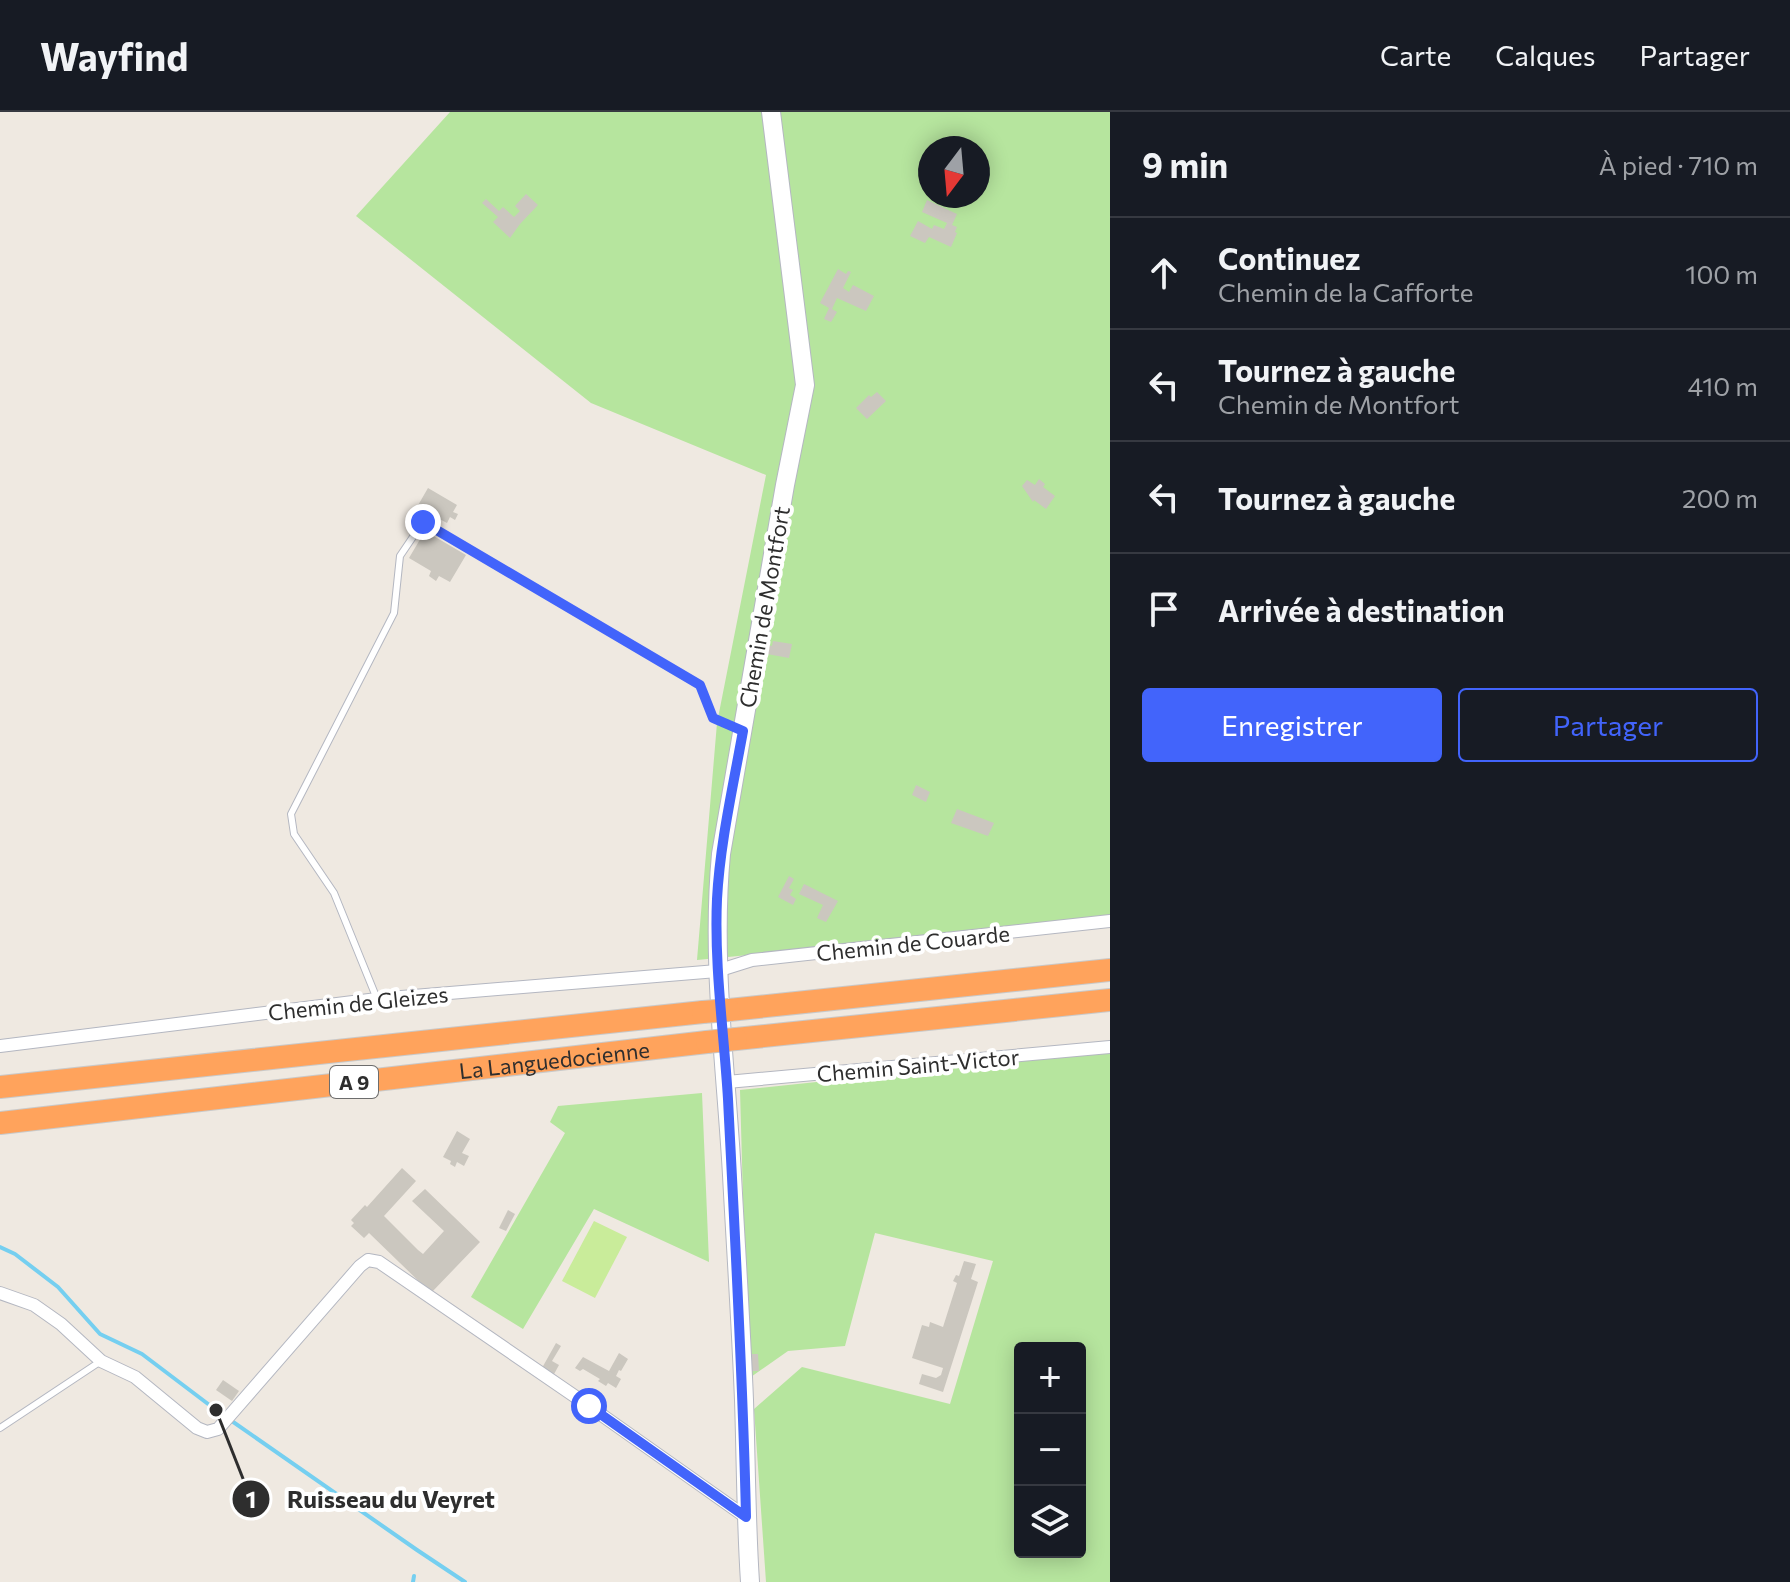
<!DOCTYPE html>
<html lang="fr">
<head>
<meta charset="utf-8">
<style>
	:root { --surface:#171b24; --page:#20242c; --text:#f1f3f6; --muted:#9ea1a6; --line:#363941; --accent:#4264fb }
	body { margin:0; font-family:Commissioner,sans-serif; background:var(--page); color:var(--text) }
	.controls { position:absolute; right:24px; bottom:24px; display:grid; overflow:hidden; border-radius:8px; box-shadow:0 4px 20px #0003 }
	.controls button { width:72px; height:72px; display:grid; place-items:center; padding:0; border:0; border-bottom:2px solid var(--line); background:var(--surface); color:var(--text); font:40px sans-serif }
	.compass { position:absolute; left:918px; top:24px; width:72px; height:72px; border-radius:50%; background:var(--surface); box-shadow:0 4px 20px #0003; rotate:196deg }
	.stop { position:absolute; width:24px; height:24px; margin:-18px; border:6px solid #4264fb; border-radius:50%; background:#fff }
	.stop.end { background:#4264fb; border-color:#fff; box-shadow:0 2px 8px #0008 }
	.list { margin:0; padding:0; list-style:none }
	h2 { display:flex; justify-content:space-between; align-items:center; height:104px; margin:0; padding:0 32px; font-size:34px }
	h2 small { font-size:26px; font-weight:400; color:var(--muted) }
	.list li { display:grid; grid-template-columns:52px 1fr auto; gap:24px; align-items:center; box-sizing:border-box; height:112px; padding:0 32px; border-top:2px solid var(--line) }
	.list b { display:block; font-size:30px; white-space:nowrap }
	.list p { margin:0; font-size:26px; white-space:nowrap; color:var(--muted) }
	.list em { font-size:26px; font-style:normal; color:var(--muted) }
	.actions { display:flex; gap:16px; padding:24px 32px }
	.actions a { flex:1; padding:18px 0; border:2px solid var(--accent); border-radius:8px; text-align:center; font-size:28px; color:var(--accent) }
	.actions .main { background:var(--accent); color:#fff }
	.icon { flex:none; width:44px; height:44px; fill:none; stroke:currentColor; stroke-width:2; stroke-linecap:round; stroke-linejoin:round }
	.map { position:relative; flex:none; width:1110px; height:1470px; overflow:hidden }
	header { display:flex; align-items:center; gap:48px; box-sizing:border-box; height:112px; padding:0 40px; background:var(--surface); border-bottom:2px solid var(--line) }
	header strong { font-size:38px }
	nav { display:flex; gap:44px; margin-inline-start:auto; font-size:28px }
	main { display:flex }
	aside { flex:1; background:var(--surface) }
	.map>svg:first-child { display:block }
	.green { fill:#b6e59e; fill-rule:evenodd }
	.pitch { fill:#c9ec9a }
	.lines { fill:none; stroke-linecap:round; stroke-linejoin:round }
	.stream { stroke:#75cff0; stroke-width:4 }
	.building { fill:#cbc7bf }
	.lane-casing { stroke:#b4b7c1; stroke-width:8 }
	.street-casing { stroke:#b4b7c1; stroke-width:14 }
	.secondary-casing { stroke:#b4b7c1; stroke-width:20 }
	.highway-casing { stroke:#c9c9c9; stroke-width:24 }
	.lane { stroke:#fff; stroke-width:6 }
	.street { stroke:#fff; stroke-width:12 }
	.secondary { stroke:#fff; stroke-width:18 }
	.highway { stroke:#ffa35c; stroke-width:22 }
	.highway-bridge-casing { stroke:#c9c9c9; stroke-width:24; stroke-linecap:butt }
	.highway-bridge { stroke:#ffa35c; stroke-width:22 }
	.route { stroke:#4264fb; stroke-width:10 }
	.labels { text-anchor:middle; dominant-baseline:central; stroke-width:8; stroke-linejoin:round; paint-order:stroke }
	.shield { fill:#fff; stroke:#6d6d6d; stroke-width:2 }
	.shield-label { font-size:20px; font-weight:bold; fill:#2e2e2e }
	.street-label { font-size:22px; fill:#2e2e2e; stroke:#fff }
	.leader { fill:none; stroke:#2e2e2e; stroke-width:3 }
	.callout-dot { fill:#2e2e2e; stroke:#fff; stroke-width:3 }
	.mark-label { font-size:24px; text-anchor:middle; font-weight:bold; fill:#fff }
	.callout-label { font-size:24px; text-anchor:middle; font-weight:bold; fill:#2e2e2e; stroke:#fff; stroke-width:8; stroke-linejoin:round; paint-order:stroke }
</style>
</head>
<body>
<header>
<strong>Wayfind</strong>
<nav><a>Carte</a><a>Calques</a><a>Partager</a></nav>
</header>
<main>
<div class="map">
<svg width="1110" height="1470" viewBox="0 0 1110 1470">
	<rect width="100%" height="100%" fill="#efe9e1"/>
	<g class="green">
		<path d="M450,0H1110V808L697,848L717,611L766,363L591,291L356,104ZM930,36H978V84H930Z"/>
		<path d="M1110,939V1470H766L754,1297L802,1255L950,1292L993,1149L875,1121L845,1234L788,1239L748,1267L740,978ZM1020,1236H1080V1440H1020Z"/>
		<polygon points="702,981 709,1150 594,1097 523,1217 471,1185 565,1021 550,1010 558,994"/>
	</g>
	<polygon class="pitch" points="594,1109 627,1125 595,1186 562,1169"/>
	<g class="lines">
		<g class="stream">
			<polyline points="0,1135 15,1142 58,1175 100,1222 142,1242 216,1298 417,1438 465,1470"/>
			<polyline points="413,1470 414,1464"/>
		</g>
	</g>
	<g class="building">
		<polygon points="526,82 538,93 520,112 510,126 493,110 498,105 482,91 486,87 499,99 503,95 514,105 520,99 515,94"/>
		<polygon points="927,88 957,102 952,113 957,115 955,120 957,121 951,135 929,125 925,131 910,124 918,109 932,117 934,113 944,117 947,111 922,100"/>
		<polygon points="838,157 846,162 848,159 851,160 843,176 849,180 853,173 874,184 866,199 837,186 832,197 837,200 831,210 824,207 829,196 820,191"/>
		<polygon points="877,280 886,289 867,307 856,296 869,283 871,285"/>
		<polygon points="1039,367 1045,372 1043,375 1055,384 1046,397 1034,388 1033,390 1022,374 1027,368 1035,373"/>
		<polygon points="428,376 457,393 453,400 458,402 455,408 450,405 447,411 417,395"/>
		<polygon points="425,419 466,443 450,470 439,464 436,469 429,464 431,459 409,446"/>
		<polygon points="773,529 792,532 789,546 767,542 768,533 772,534"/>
		<polygon points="916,673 930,680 926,690 912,683"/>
		<polygon points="957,697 994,711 988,724 951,711"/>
		<polygon points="789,764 794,767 789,776 793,778 790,783 796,787 793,793 778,785"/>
		<polygon points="804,772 838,789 826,810 817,806 823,793 799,782"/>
		<polygon points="457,1019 470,1027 462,1041 469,1044 464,1054 457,1050 455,1055 450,1052 451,1049 443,1045"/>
		<polygon points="402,1056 416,1069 384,1104 418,1138 423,1142 444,1119 412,1089 425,1077 480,1130 431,1181 369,1121 364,1126 351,1114 354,1111 351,1108 365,1093 367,1095"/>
		<polygon points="508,1098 515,1102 506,1119 499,1116"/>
		<polygon points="964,1149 976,1152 971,1167 978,1170 943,1280 919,1272 922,1262 936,1266 941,1263 943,1256 912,1246 922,1213 929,1215 930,1210 943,1215 957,1171 953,1169 956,1163 959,1164"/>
		<polygon points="556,1231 561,1234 552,1249 559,1253 553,1264 542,1256"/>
		<polygon points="619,1241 628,1247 621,1259 619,1258 616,1264 621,1267 616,1276 608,1271 606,1274 598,1269 600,1267 583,1257 580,1259 575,1256 583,1245 609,1259"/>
		<polygon points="747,1242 758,1242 759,1259 747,1259"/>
		<polygon points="223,1268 239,1279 232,1289 216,1278"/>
	</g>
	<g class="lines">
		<g class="lane-casing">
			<g id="lane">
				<polyline points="377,887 334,781 294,722 291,702 394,501 400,444 423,410 700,573 713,606 739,618"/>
				<polyline points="0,1316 101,1249"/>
			</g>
		</g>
		<g class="street-casing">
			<g id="street">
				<polyline points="0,934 377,887 717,859 752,848 1110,809"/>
				<polyline points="727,970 1110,935"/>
				<polyline points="0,1181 34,1193 61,1212 101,1249 135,1265 197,1316 207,1320 218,1317 360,1154 368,1148 379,1150 589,1294 746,1405"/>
			</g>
		</g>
		<g class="secondary-casing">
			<path id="secondary" d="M750,1470C746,1409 746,1349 744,1288C741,1213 736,1138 732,1063C726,956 711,849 721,742L785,373L805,273L771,0"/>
		</g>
		<g class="highway-casing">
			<g id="highway">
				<polyline points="729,898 1110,858"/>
				<polyline points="736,927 1110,888"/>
				<polyline points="0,975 703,900"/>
				<path id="s1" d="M0,1011L707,930"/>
			</g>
		</g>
		<use href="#lane" class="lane"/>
		<use href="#street" class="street"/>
		<use href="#secondary" class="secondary"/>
		<use href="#highway" class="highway"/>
		<g class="highway-bridge-casing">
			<g id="highway-bridge">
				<polyline points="703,900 729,898"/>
				<polyline points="707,930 736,927"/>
			</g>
		</g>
		<use href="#highway-bridge" class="highway-bridge"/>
	</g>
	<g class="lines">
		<path class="route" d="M423,410L700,573L713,606L743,619C733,675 720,731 717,787C714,854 724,921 728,987C735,1127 743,1266 746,1405L589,1294"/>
	</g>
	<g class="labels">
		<rect class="shield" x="330" y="954" width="48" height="32" rx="6"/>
		<g class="shield-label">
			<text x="354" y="970">A 9</text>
		</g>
		<g class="street-label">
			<text transform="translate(764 495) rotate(-80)">Chemin de Montfort</text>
			<text transform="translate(913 831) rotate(-6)">Chemin de Couarde</text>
			<text transform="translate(358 891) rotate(-6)">Chemin de Gleizes</text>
			<text stroke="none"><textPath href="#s1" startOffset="558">La Languedocienne</textPath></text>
			<text transform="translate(918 953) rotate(-5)">Chemin Saint-Victor</text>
		</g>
	</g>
	<path class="leader" d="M216 1298L251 1387"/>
	<g class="callout-dot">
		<circle cx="216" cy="1298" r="8"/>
		<circle cx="251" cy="1387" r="20"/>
	</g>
	<g class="mark-label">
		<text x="251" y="1396">1</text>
	</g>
	<g class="callout-label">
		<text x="391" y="1396">Ruisseau du Veyret</text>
	</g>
</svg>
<div class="controls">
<button>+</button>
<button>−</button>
<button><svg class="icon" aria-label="layers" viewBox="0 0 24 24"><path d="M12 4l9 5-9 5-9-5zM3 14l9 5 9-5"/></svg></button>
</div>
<svg class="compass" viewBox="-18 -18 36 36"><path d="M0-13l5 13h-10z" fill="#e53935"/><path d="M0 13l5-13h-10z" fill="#9ea1a6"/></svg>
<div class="stop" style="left:589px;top:1294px"></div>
<div class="stop end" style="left:423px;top:410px"></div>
</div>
<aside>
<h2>9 min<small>À pied · 710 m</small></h2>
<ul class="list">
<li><svg class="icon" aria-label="ahead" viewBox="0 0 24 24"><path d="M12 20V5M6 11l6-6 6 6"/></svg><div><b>Continuez</b><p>Chemin de la Cafforte</p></div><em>100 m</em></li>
<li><svg class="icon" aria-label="left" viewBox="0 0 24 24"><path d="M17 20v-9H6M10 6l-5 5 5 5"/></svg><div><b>Tournez à gauche</b><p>Chemin de Montfort</p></div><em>410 m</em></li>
<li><svg class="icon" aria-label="left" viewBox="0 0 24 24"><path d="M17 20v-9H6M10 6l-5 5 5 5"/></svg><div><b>Tournez à gauche</b></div><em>200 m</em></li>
<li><svg class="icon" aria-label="arrive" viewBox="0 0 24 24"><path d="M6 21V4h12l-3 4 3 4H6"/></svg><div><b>Arrivée à destination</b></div></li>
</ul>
<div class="actions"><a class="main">Enregistrer</a><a>Partager</a></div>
</aside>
</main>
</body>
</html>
